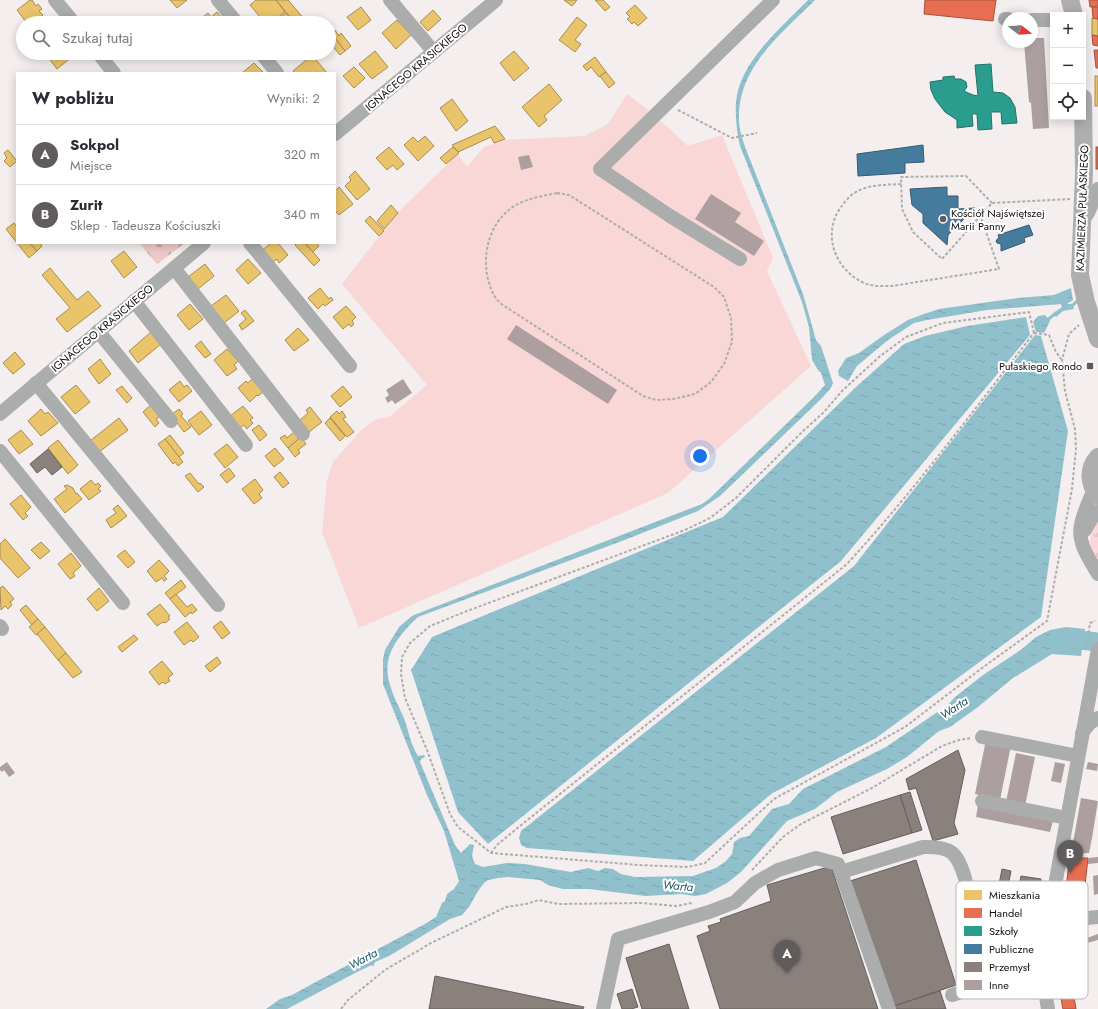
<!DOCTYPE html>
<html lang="pl">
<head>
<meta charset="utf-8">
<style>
	:root { --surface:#fff; --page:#f7f7f7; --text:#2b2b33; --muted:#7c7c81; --line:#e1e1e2; --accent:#615c5c }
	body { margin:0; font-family:Jost,sans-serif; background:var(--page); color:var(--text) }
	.controls { position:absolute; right:12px; top:12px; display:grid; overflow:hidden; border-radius:0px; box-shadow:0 2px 10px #0003 }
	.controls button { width:36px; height:36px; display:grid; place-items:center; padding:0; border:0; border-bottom:1px solid var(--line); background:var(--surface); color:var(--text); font:20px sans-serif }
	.compass { position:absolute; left:1002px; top:12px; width:36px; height:36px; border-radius:50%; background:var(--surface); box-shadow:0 2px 10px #0003; rotate:107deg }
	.you { position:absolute; left:700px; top:456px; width:14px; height:14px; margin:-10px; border:3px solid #fff; border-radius:50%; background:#1a73e8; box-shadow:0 0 0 6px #1a73e833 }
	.badge { display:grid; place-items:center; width:26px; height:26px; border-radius:50%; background:var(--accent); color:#fff; font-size:13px; font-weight:700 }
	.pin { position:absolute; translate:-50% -33px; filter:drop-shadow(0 1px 2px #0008) }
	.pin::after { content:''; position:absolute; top:21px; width:14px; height:12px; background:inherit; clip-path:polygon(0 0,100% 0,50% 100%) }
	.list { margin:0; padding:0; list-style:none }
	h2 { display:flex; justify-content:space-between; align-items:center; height:52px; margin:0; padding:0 16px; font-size:17px }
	h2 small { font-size:13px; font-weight:400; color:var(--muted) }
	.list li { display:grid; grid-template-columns:26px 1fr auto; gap:12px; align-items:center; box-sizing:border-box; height:60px; padding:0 16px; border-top:1px solid var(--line) }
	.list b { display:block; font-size:15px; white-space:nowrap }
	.list p { margin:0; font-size:13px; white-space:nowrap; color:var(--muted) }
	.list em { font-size:13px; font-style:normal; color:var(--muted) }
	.icon { flex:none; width:22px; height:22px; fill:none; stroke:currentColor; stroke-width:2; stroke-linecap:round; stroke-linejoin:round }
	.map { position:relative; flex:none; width:1098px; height:1009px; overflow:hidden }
	.search { position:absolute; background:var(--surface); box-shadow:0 2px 10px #0003; left:16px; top:16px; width:320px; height:44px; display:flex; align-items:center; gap:10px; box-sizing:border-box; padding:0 14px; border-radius:22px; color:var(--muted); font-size:15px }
	.panel { position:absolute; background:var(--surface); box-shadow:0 2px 10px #0003; left:16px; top:72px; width:320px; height:172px; border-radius:0px }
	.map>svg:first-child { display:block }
	.grass { fill:url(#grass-tufts) }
	.forest { fill:url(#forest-firs) }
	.pitch { fill:#f8d7d6 }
	.water { fill:url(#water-ripples) }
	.homes { fill:#e9c46a; stroke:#a88d4e }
	.shops { fill:#e76f51; stroke:#a7523d }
	.schools { fill:#2a9d8f; stroke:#237268 }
	.public { fill:#457b9d; stroke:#365a72 }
	.industry { fill:#8a817c; stroke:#665e5b }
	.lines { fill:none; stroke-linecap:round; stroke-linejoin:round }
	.stream { stroke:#91c0cd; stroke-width:3 }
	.river { stroke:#91c0cd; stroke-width:19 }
	.building { fill:#ad9f9f }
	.path { stroke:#aeadad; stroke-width:2; stroke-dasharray:3 2; stroke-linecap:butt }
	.minor { stroke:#abacac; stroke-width:14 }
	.major { stroke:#afaeae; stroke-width:18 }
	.poi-dot { fill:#615c5c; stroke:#fff; stroke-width:1.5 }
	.labels { text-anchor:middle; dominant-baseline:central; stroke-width:4; stroke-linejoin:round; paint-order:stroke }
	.street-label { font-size:11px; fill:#120e0e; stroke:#fff }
	.poi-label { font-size:11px; fill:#120e0e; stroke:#fff; text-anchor:start }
	.water-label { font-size:12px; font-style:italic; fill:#1d5866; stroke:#fff }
	.key { fill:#fff; stroke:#b8b7b7; stroke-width:1 }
	.key-label { font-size:11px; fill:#120e0e }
</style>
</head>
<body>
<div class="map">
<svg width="1098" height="1009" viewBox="0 0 1098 1009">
	<defs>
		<pattern id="grass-tufts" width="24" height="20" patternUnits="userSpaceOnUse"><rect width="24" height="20" fill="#f8d7d6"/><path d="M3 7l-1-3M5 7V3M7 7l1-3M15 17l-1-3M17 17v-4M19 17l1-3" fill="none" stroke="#d4b7b6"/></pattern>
		<pattern id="forest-firs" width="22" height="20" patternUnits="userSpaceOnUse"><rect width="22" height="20" fill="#efc9c8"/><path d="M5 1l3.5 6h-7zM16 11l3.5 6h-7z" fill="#ccabab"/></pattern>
		<pattern id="water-ripples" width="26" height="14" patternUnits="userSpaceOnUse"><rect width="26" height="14" fill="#91c0cd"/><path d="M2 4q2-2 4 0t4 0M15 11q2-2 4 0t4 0" fill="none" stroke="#7ca4af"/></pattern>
	</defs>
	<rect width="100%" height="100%" fill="#f4eeee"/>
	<path class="grass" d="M1098,517V565C1087,543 1088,539 1098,517Z"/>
	<polygon class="forest" points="139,243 185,243 157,264"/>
	<polygon class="pitch" points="627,94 651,112 688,146 722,135 773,258 767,271 811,366 668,493 359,628 322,532 327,480 333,462 362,429 377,419 389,417 427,385 342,284 397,213 458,154 467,167 484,147 505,140 585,136 608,124"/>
	<g class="water">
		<path d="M808,0H815C781,34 738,67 739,119C739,130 743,141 747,152L803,294L816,340L821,346L833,383L831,388L822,398L720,496L698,511L622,541L418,617C400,634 382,654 389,681C392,695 400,708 405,721C409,733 411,745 418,756L424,755L425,757L421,759L420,762L455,845L461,853L470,844L474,845L472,856L475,864L483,867L507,863L525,864L571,872L588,868L598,871L605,868L613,869L621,874L635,877L693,876L716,868L726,861L732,854L734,842L740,838L749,836L772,809L789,804L803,789L886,747L936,713L945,708L955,697L983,675L1022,649L1036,637L1050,630L1066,627L1085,629L1081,656L1052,654L1013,678L978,707L950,727L939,731L907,757L887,769L837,792L815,809L787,821L741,872L727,883L706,894L695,896L681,894L646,896L589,889H563L548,885L540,880L508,877L498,878L488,880L484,883L478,891L469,907L462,915L450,919L389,956L375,962L373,967L372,965L359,971L287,1009H266L280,999L292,995L312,984L425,924L436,917L442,903L445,901L447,894L454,889L459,881L444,831L427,795L383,684V659L385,650L399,627L412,616L419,613L702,504L709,499L815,396L825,385L821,373L818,370L812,360L809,327L802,302L740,146C737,132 735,118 736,103C738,63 782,27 808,0Z"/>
		<polygon points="1071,288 1073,300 1067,304 1073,304 1074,309 1063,311 1056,317 1052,314 1062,307 1061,304 987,310 927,320 914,323 888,340 857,366 848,381 839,376 838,371 846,358 859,353 884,335 908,320 921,315 939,309 1018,298 1054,295"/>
		<polygon points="1045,315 1050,321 1044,333 1036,332 1033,322 1038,316"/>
		<polygon points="1026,317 1030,335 841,561 488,844 458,812 411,670 432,637 723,517 856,387 904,344 925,336 967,326"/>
		<polygon points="1035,335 1041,336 1068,431 1041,617 876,738 771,794 693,861 527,848 521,845 519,838 521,831 854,566"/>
	</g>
	<g class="homes">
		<polygon points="30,0 32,0 36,6 38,4 42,9 39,11 43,15 34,23 29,23 27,21 26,22 17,10"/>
		<polygon points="170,0 187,0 177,8"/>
		<polygon points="256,0 276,0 285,12 271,23 265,23 250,5"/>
		<polygon points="276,0 288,0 305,20 301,23 295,23"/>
		<polygon points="564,0 577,0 572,6"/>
		<polygon points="595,0 603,0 610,7 605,11"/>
		<polygon points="635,5 647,18 638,26 634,22 632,24 627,19 630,17 626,13"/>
		<polygon points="361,7 371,20 358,30 347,17"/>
		<polygon points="433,10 441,19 428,31 420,22"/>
		<polygon points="217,12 226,23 203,23 205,21 203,17 208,13 211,17"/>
		<polygon points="286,13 291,19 286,23 273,23"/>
		<polygon points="577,17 587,25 575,40 581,44 575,52 559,40"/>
		<polygon points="1092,18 1098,19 1098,36 1092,35"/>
		<polygon points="397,20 411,35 396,49 382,33"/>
		<polygon points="335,30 339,36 341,33 351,46 345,51 331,33"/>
		<polygon points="335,38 345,51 340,55 330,43"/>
		<polygon points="375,51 388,67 372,79 359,64"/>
		<polygon points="514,51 529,68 514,81 500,63"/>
		<polygon points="45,53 70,53 73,56 57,69"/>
		<polygon points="312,55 327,73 295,73 293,71"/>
		<polygon points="595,57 606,72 599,77 591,67 587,71 583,66"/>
		<polygon points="254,63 264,73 242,73"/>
		<polygon points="354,67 365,78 354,88 343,76"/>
		<polygon points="606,72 615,83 609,88 600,76"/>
		<rect x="1095" y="76" width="3" height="30"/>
		<polygon points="549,84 562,100 544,116 547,120 539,127 522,107"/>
		<polygon points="452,99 468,121 456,131 440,108"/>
		<polygon points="495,126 505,139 494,143 491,137 458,152 452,145"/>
		<polygon points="425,136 434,146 418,161 404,145 413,137 418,142"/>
		<polygon points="389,147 404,164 397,170 393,165 387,170 376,158"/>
		<polygon points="453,147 459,153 446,164 440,158"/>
		<polygon points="8,150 17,161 10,167 4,161 7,158 4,153"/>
		<polygon points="355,171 370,189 357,200 345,186 351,180 349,177"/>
		<polygon points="339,187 353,204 339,215 335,211 335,191"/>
		<polygon points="391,205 398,213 384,229 377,221"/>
		<polygon points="370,216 384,231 379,236 365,221"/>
		<polygon points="14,223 17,227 17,243 30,243 37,251 29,258 6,229"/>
		<polygon points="30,243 40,243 42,246 37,251"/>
		<polygon points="271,243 278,243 288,255 279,263 277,259 272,263 261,251"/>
		<polygon points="297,243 305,243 320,260 314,266 295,245"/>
		<polygon points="305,243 316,243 319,246 313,252"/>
		<polygon points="124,251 137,267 124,278 111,261"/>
		<polygon points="248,259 261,273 248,284 236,270"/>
		<polygon points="205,264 214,276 198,289 188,277"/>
		<polygon points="50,268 77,300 88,291 101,306 67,332 56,319 70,308 42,275"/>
		<polygon points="320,288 329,299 331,297 333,300 325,306 323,304 318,309 308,298"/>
		<polygon points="226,295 239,311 224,323 211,306"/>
		<polygon points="190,304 203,319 189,330 177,315"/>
		<polygon points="346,306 356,317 352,321 354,324 351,327 349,324 343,329 333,317"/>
		<polygon points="245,310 254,321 242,330 239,325 246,319 241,313"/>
		<polygon points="298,328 309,340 294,351 285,340"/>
		<polygon points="151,332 161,344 138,363 129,351"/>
		<polygon points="201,341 211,354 205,358 195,346"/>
		<polygon points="227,349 238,361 234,365 237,369 227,376 214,360"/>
		<polygon points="15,352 25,364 13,374 3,363"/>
		<polygon points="100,359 111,374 99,384 88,369"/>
		<polygon points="252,379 263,392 258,396 257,395 250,402 238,388 246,381 248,383"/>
		<polygon points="180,381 184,387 187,385 192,391 179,402 169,390"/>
		<polygon points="76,385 90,402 75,414 61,397"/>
		<polygon points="122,386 132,398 127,403 116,390"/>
		<polygon points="343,386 352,397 340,407 331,396"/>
		<polygon points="154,402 164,414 156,419 159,423 155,427 143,412"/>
		<polygon points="243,406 253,418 250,420 253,423 247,429 244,425 240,428 230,416"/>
		<polygon points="310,407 322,422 309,432 299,421 308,413 306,410"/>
		<polygon points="41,409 45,414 48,412 58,423 41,436 28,421"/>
		<polygon points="179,409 183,414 181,416 191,427 184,432 171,415"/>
		<polygon points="201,411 212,425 199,435 188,421"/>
		<polygon points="337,411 339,414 342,411 346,417 343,419 354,432 347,437 330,417"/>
		<polygon points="119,418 128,430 99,452 90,441"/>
		<polygon points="330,418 345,436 340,441 325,423"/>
		<polygon points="259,425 267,435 260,441 252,430"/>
		<polygon points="21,430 33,444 19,454 8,440"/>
		<polygon points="296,430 301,437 288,448 280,438 285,435 287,438"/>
		<polygon points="170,435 184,453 179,457 165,439"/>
		<polygon points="301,437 306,444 298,450 300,453 295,457 288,448"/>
		<polygon points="165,439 183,462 178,466 175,462 173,464 158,444"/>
		<polygon points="58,440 78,465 68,474 48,448"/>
		<polygon points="227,444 238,457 225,468 214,454"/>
		<polygon points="275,448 284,459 274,467 265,456"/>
		<polygon points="229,468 235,476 227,483 220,475"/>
		<polygon points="280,472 289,483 283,488 274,477"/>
		<polygon points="190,473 199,484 200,483 204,487 198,492 185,476"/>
		<polygon points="255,479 263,490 259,494 262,498 254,504 242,489"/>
		<polygon points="91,480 95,485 98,483 101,486 98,489 101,491 89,500 80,489"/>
		<polygon points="67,485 73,488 76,494 77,493 82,499 65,513 54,499 67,489 64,486"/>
		<polygon points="21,495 31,507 25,513 28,516 23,520 10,504"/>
		<polygon points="118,505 127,516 111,528 106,520 116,513 113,509"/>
		<polygon points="5,539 30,568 18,578 0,558 0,544"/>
		<polygon points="41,542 50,551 40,559 31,550"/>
		<polygon points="125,550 135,562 128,568 117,556"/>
		<polygon points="71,553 81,566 73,573 75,576 70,579 58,564"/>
		<polygon points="159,560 169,571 164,576 167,579 164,581 162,578 156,582 147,571"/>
		<polygon points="181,580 186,587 170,599 165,593"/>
		<polygon points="3,586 14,599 10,602 12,605 8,609 5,606 1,610 0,588"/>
		<polygon points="99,588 109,601 97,611 87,599"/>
		<polygon points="176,594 187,607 192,604 197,610 192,614 191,612 185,617 170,599"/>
		<polygon points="160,604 170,616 168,617 170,619 165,623 163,622 157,626 147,614"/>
		<polygon points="26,605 38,619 32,625 20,610"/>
		<polygon points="38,619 45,627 36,635 29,627"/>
		<polygon points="221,621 230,633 222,639 213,627"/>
		<polygon points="187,622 199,637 193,642 191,640 184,645 174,632"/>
		<polygon points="45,627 66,653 58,660 37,634"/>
		<polygon points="134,635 138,639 122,652 118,647"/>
		<polygon points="66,653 82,672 73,678 58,660"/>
		<polygon points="217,657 221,663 210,672 205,666"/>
		<polygon points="162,661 173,674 168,678 170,681 165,684 163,682 159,685 149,672"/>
	</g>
	<g class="shops">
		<polygon points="925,0 996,0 993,21 924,14"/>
		<polygon points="1089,0 1098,0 1098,6 1090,7"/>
		<polygon points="1092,7 1098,7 1098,19 1093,18"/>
		<polygon points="1092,35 1098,36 1098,46 1093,45"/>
		<polygon points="1094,50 1098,50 1098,68 1096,68"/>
		<rect x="1096" y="147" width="2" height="22"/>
		<polygon points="1070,858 1088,858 1085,885 1066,886"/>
		<polygon points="1073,991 1076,1009 1063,1009 1060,994"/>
	</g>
	<polygon class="schools" points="991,64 993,92 1003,93 1010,98 1015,107 1017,123 1002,124 1001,112 991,112 992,129 978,130 977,114 972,114 973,126 957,128 957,120 945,112 935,99 931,90 930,82 943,80 943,77 954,76 955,79 961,79 966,82 967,87 964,91 966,92 973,95 978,96 975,65"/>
	<g class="public">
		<polygon points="923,145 924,162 905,163 905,173 858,176 857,154"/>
		<polygon points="947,187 947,196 958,196 958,209 975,208 948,235 947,245 923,223 923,214 912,205 910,189"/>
		<polygon points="1029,225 1033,235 1024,238 1025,242 1001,251 1001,244 997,243 996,241 999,237 998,235"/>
	</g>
	<g class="industry">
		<polygon points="48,449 62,467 52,475 45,467 37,473 30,464"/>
		<polygon points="958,750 965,770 954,823 958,834 933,841 916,788 909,790 906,779"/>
		<polygon points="910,792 922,830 912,833 900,795"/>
		<polygon points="900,795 912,833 843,854 831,817"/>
		<polygon points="916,860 956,985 891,1007 850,881"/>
		<polygon points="831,866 878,1009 720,1009 697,936 710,931 708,926 721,922 720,919 771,901 767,885"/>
		<polygon points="1002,869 1011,871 997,943 988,941"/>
		<polygon points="1021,876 1041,879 1033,927 1012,923"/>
		<polygon points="669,944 689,1009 642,1009 626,958"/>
		<polygon points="435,976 584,1007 583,1009 429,1009"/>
		<polygon points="632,989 638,1007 631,1009 622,1009 617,994"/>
		<polygon points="940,991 946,1009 892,1009 891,1007"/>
	</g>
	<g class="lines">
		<g class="stream">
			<polyline points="1069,306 1073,305 1079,299"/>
			<polyline points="1046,321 1056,313"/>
		</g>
		<polyline class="river" points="1059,641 1064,638 1098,642"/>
	</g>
	<g class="building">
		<polygon points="1032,38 1044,38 1049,128 1033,129 1031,103 1029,102 1024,42 1032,42"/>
		<polygon points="529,155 533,167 521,170 518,157"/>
		<polygon points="711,194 741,213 735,222 764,241 754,256 695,219"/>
		<polygon points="516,325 617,390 608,404 507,339"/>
		<polygon points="403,379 412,393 395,404 392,400 388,403 385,398 389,395 386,390"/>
		<polygon points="986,740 1011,745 1000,800 975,794"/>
		<polygon points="1016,753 1035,757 1025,806 1006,802"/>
		<polygon points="7,762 15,773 9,777 4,770 2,772 0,770 0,767"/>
		<polygon points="1055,762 1065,764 1061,783 1051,781"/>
		<polygon points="1088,762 1098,764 1097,771 1086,769"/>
		<polygon points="1081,798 1098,801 1092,838 1089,853 1071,854"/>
		<polygon points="978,805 1053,821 1050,832 976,817"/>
		<polygon points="1098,857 1098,863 1088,864 1088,858"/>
		<polygon points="1098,875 1098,894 1094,895 1093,876"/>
		<polygon points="1098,934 1098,940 1087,943 1087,938"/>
	</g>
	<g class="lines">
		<g class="path">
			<polyline points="678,110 732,138 757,133"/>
			<path d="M901,184C886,185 870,184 856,192C850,195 845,202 841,207C822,233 834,268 862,282C872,287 882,286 892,286L999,269L980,215"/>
			<path d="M557,193L569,195L714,287L724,297L731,318L732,342L724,364L711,382L695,394L673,399L656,400L643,396L509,309C504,306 498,302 495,297C478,267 485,223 516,205C528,198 543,196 557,193Z"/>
			<polyline points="992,203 966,176 901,177 902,209 913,232 942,259 992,203 1070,199"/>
			<polyline points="1034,333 1029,312 943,323 906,337 879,357 842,391 824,412 800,434 736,498 710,518 685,530 467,611 430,626 410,643 402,657 401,674 405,698 427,750 450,814 458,827 491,853 639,865 688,867 705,863 774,799 905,727 982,668 1047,621 1072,489 1076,449 1075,429 1065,391 1062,360 1069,334 1079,325"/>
			<polyline points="1034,333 1049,335 1055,350 1061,359"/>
			<polyline points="1087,643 1090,623 1095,621"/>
			<path d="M491,853L497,845L515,830L847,564C914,491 973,411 1034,333"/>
			<polyline points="752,870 783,837 801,824 872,788 942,746 959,740 972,738"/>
			<polyline points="341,1009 348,1000 385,970 431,943 506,907 526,904 539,900 558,904 642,903 676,906 692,903"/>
		</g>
		<g class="minor">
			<polyline points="55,0 74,23"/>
			<polyline points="218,0 237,23"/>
			<polyline points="390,0 434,52"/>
			<polyline points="1005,19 1008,19"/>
			<polyline points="1032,20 1053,20"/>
			<polyline points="98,53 114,73"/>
			<polyline points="261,53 277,73"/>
			<polyline points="335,134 496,0"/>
			<polyline points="1083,220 1088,213 1098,189"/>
			<polyline points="250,243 350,366"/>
			<polyline points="740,259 670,216 600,169 773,0"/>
			<polyline points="174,268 303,434"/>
			<polyline points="134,301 246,445"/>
			<polyline points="98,331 171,421"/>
			<polyline points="36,383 218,605"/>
			<polyline points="0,414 204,243"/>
			<polyline points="0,451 123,603"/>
			<path d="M1094,489C1089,501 1083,513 1081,525C1077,543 1090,560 1098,574"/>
			<polyline points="1085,530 1093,516 1098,511"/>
			<polyline points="0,626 2,629"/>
			<polyline points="1082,733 1090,723 1098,718"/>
			<polyline points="982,737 1078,756"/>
			<polyline points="982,801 1067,818"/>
			<path d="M841,872L923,847C951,846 957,852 965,878L986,984L952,995"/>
			<polyline points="1047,922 1098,917"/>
			<polyline points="603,1009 618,939 709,912 735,902 755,883 778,870 816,858 838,864 889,1009"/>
			<path d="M1048,1009C1044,988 1043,967 1044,946L1098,649"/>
		</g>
		<g class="major">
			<polyline points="1070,0 1074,15"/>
			<polyline points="1083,98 1084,173 1080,275 1086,302 1098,339"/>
			<path d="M1098,457C1088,468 1088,483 1098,495"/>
		</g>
	</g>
	<g class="poi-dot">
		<circle cx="943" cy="219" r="4"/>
		<rect x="1086" y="362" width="8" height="8" rx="2"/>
	</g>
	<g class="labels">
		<g class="street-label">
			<text transform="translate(416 67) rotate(-40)">IGNACEGO KRASICKIEGO</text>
			<text transform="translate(1082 208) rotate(-88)">KAZIMIERZA PUŁASKIEGO</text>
			<text transform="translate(102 328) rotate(-40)">IGNACEGO KRASICKIEGO</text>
		</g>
		<g class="poi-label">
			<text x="951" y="213">Kościół Najświętszej<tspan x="951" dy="13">Marii Panny</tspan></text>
			<text x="1082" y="366" text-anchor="end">Pułaskiego Rondo</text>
		</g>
		<g class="water-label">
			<text transform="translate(954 708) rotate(-33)">Warta</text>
			<text transform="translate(678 886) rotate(5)">Warta</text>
			<text transform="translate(363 959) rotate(-28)">Warta</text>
		</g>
	</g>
	<rect x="956" y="881" width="132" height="118" rx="6" class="key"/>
	<rect x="964" y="890" width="18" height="10" fill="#e9c46a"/>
	<rect x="964" y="908" width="18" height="10" fill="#e76f51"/>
	<rect x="964" y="926" width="18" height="10" fill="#2a9d8f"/>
	<rect x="964" y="944" width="18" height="10" fill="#457b9d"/>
	<rect x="964" y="962" width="18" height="10" fill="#8a817c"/>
	<rect x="964" y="980" width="18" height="10" fill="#ad9f9f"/>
	<g class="key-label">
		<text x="989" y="899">Mieszkania</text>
		<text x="989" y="917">Handel</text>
		<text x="989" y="935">Szkoły</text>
		<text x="989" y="953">Publiczne</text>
		<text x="989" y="971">Przemysł</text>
		<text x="989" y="989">Inne</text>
	</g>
</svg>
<div class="controls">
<button>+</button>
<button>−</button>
<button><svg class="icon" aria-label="locate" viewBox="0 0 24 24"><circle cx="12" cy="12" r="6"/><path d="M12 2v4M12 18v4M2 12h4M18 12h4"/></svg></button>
</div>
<svg class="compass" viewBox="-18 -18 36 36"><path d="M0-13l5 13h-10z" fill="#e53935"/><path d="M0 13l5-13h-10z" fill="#7c7c81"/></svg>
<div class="you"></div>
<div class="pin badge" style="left:787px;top:973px">A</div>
<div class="pin badge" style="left:1070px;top:873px">B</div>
<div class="search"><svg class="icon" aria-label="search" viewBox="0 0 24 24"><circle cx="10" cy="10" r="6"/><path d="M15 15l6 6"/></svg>Szukaj tutaj</div>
<section class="panel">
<h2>W pobliżu<small>Wyniki: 2</small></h2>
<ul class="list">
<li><span class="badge">A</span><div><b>Sokpol</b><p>Miejsce</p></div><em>320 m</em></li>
<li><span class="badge">B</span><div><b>Zurit</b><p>Sklep · Tadeusza Kościuszki</p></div><em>340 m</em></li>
</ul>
</section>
</div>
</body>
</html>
